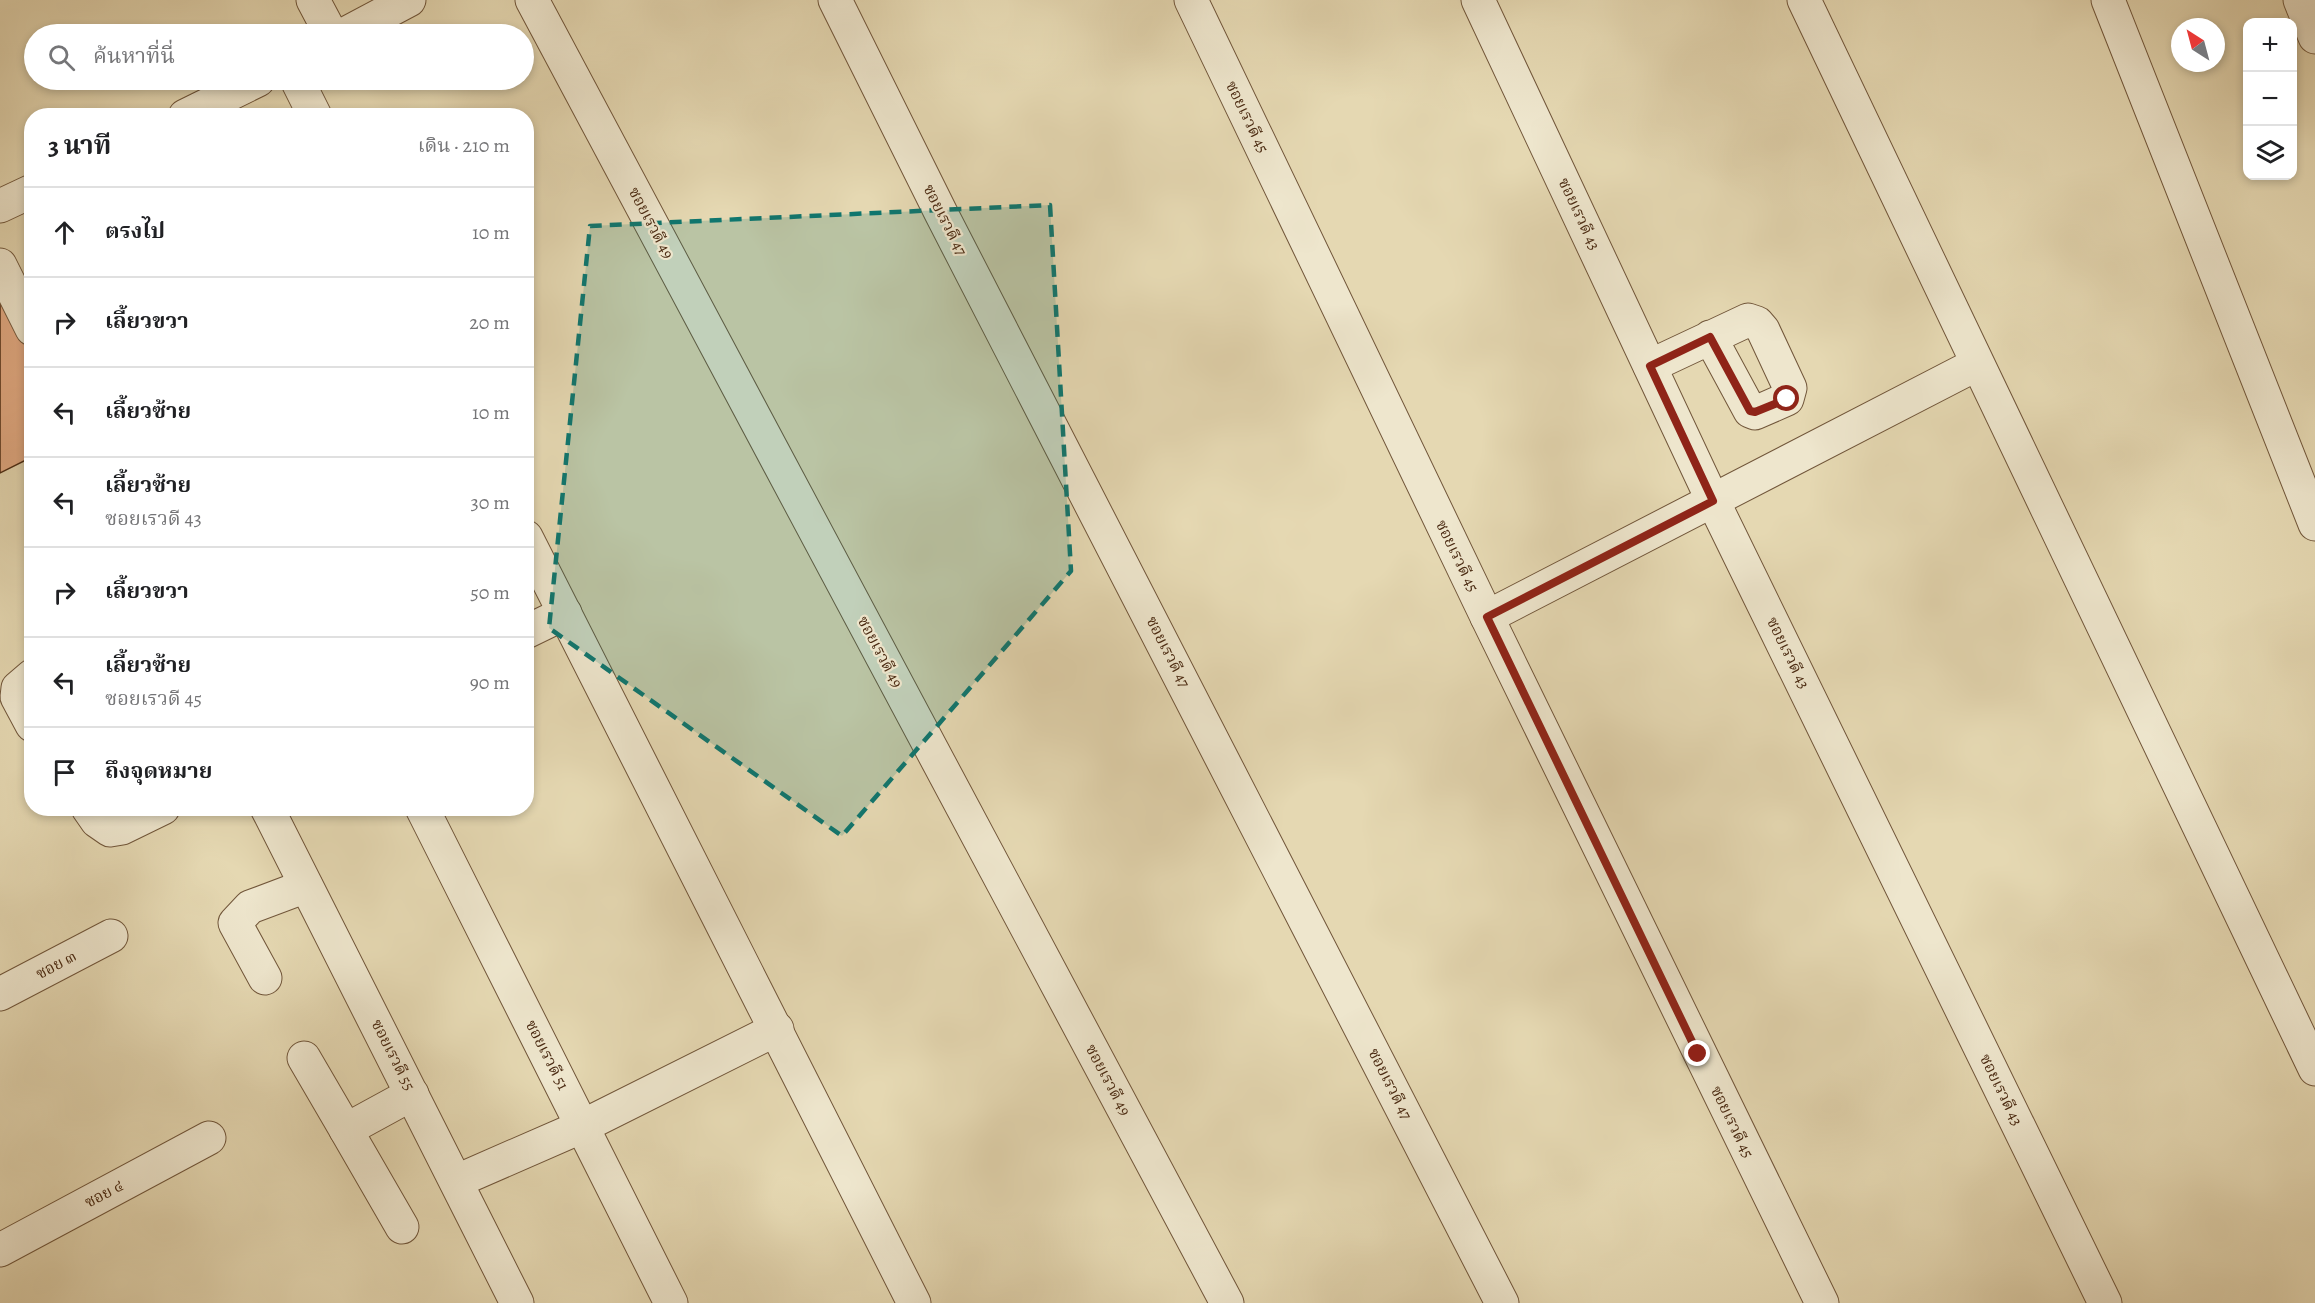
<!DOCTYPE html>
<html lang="th">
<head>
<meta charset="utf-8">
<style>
	:root { --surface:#fff; --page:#f2f2f2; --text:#202124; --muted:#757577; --line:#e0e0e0 }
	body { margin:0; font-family:Alegreya,"Noto Serif Thai",serif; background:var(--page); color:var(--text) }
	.controls { position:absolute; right:18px; top:18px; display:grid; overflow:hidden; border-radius:12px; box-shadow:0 3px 9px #0003 }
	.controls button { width:54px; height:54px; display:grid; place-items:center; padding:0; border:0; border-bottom:2px solid var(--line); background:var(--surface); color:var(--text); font:30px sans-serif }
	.compass { position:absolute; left:2171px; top:18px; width:54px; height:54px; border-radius:50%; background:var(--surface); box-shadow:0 3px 9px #0003; rotate:324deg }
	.stop { position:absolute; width:18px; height:18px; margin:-14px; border:4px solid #8f2418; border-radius:50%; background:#fff }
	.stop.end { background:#8f2418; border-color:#fff; box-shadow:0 2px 6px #0008 }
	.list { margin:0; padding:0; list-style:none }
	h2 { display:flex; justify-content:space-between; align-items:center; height:78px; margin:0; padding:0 24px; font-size:26px }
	h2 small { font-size:20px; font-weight:400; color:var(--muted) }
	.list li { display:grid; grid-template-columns:39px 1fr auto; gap:18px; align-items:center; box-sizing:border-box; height:90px; padding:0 24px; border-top:2px solid var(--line) }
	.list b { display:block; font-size:22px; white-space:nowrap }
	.list p { margin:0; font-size:20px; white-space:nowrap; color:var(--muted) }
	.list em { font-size:20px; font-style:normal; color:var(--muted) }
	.icon { flex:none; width:33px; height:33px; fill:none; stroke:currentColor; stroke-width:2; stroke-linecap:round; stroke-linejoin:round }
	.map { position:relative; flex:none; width:2315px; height:1303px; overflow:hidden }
	.search { position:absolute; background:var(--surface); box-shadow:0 3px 9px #0003; left:24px; top:24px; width:510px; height:66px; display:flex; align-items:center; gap:15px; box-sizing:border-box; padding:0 21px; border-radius:33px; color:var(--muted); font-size:22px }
	.panel { position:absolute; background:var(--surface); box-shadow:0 3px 9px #0003; left:24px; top:108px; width:510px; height:708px; border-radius:24px }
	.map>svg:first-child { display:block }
	.building { fill:#e1a982; stroke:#4a2a12; stroke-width:1.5 }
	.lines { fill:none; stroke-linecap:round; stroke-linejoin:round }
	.minor-casing { stroke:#71563a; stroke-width:35 }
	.minor { stroke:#eee6cd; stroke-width:33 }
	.route { stroke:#8f2418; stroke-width:8 }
	.marked { fill:#0f766e; fill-opacity:0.2; stroke:#0f766e; stroke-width:4.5; stroke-dasharray:12 8; stroke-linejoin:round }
	.labels { text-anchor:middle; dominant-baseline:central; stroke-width:4.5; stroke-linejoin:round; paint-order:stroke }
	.street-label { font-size:16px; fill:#4a2a12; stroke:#eee6cd }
</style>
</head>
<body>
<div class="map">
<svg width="2315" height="1303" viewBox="0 0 2315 1303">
	<rect width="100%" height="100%" fill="#e5d8b2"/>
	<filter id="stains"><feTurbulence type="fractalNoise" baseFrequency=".00333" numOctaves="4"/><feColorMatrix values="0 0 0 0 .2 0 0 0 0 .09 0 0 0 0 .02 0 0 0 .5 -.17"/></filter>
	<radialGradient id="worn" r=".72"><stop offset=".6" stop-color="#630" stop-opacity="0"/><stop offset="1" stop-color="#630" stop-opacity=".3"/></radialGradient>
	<polygon class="building" points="0,296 32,356 32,457 0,473"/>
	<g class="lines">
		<g class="minor-casing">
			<g id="minor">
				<polyline points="313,0 331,34"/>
				<polyline points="532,0 1227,1303"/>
				<polyline points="835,0 941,213 1502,1303"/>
				<polyline points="1191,0 1487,617 1822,1303"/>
				<polyline points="1478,0 1713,501 2105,1303"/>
				<polyline points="1804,0 2315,1069"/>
				<polyline points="2108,0 2315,524"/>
				<polyline points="2300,0 2315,37"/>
				<polyline points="345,34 409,0"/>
				<polyline points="297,80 315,116"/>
				<polyline points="185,116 258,80"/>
				<polyline points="0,206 32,191"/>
				<polyline points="0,265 32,329"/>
				<polyline points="1650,366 1748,320 1757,323 1763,330 1790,388 1787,399 1755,413 1750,411 1710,337"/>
				<polyline points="526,537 914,1303"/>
				<polyline points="1487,617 1977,364"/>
				<polyline points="526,632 565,613"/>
				<polyline points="32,676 18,688 17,697 32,725"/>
				<polyline points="88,808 97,821 110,830 122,828 163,808"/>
				<polyline points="267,808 517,1303"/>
				<polyline points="422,808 671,1303"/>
				<polyline points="265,978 235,923 250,907 306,886"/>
				<polyline points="0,994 111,936"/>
				<polyline points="304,1058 346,1130"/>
				<polyline points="457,1181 583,1126 777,1029"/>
				<polyline points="402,1227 346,1130 412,1094"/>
				<polyline points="0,1250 209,1138"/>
			</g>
		</g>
		<use href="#minor" class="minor"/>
	</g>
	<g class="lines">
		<polyline class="route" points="1698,1054 1487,617 1713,501 1650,366 1710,337 1750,411 1755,412 1787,399"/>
	</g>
	<path class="marked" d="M1050,205L1071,571L842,836L549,628L590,226Z"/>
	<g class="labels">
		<g class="street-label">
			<text transform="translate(1247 117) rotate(64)">ซอยเรวดี 45</text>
			<text transform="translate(1579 214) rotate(65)">ซอยเรวดี 43</text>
			<text transform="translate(945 220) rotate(63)">ซอยเรวดี 47</text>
			<text transform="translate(651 223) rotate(62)">ซอยเรวดี 49</text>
			<text transform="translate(1457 556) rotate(64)">ซอยเรวดี 45</text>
			<text transform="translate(880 652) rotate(62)">ซอยเรวดี 49</text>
			<text transform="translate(1168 652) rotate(63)">ซอยเรวดี 47</text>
			<text transform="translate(1788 653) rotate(64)">ซอยเรวดี 43</text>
			<text transform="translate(56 965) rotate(-28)">ซอย ๓</text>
			<text transform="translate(393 1055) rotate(63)">ซอยเรวดี 55</text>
			<text transform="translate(547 1055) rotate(63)">ซอยเรวดี 51</text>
			<text transform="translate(1108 1080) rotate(62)">ซอยเรวดี 49</text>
			<text transform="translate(1390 1084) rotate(63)">ซอยเรวดี 47</text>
			<text transform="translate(2001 1090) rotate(64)">ซอยเรวดี 43</text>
			<text transform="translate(1732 1122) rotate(64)">ซอยเรวดี 45</text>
			<text transform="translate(104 1194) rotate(-28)">ซอย ๔</text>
		</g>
	</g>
	<rect width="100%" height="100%" filter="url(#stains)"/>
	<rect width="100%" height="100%" fill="url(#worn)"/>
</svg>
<div class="controls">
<button>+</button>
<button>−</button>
<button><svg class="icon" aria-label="layers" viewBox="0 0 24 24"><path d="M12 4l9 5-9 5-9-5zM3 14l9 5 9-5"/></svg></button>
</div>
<svg class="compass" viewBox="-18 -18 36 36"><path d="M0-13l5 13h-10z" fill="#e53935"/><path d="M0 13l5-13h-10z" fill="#757577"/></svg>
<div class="stop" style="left:1787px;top:399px"></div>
<div class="stop end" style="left:1698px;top:1054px"></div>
<div class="search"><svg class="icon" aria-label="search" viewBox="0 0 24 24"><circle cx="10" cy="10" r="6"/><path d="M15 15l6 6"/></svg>ค้นหาที่นี่</div>
<section class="panel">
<h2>3 นาที<small>เดิน · 210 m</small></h2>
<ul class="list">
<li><svg class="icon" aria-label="ahead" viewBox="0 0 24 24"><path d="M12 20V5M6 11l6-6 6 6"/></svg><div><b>ตรงไป</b></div><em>10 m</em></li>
<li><svg class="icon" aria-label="right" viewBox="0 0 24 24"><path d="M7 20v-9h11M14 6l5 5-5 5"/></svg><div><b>เลี้ยวขวา</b></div><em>20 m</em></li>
<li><svg class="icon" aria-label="left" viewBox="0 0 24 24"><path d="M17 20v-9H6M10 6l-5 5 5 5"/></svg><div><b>เลี้ยวซ้าย</b></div><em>10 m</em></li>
<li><svg class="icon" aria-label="left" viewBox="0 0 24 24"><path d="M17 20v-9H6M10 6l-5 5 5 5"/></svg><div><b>เลี้ยวซ้าย</b><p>ซอยเรวดี 43</p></div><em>30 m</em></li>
<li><svg class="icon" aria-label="right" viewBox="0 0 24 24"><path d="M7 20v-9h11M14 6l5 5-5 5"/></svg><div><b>เลี้ยวขวา</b></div><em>50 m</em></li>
<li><svg class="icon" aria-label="left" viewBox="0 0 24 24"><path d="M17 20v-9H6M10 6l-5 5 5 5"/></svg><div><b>เลี้ยวซ้าย</b><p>ซอยเรวดี 45</p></div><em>90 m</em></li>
<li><svg class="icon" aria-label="arrive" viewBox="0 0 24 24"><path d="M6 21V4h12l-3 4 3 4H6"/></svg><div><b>ถึงจุดหมาย</b></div></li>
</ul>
</section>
</div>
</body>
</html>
